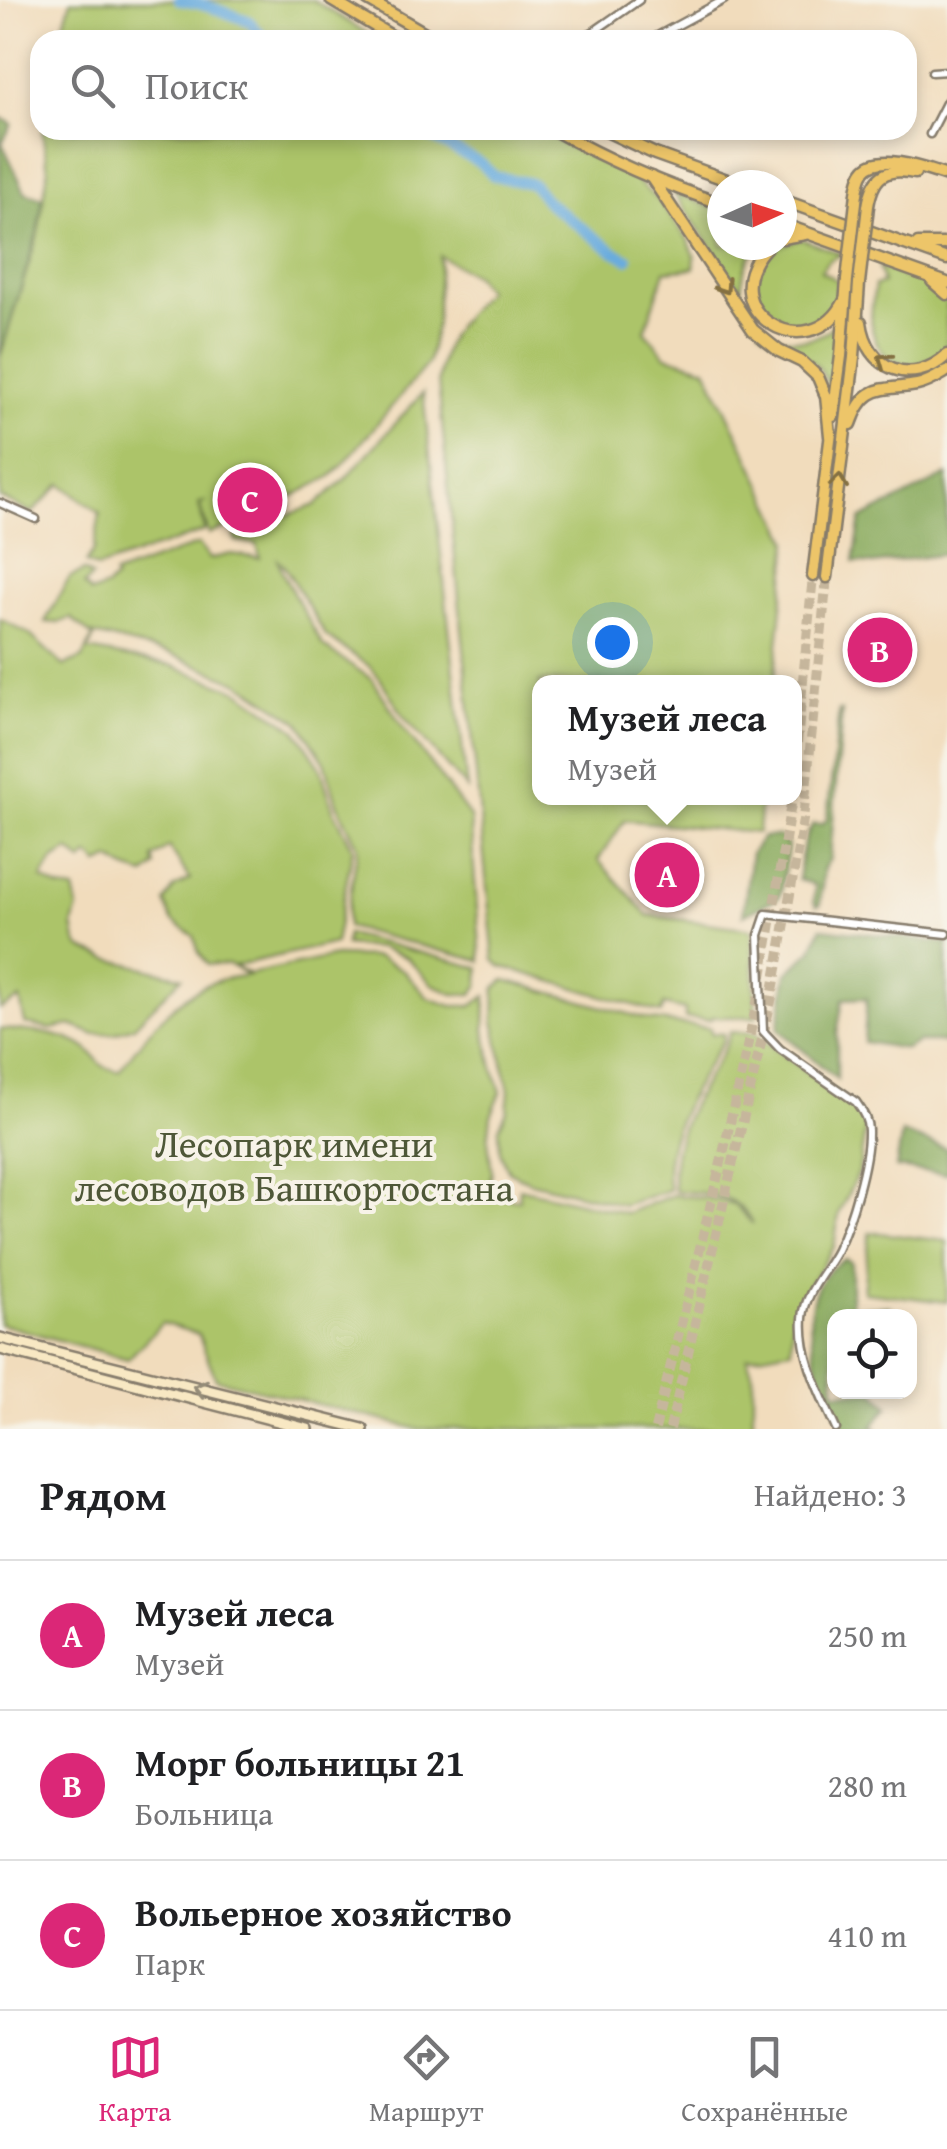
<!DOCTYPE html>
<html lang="ru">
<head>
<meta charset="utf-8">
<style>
	:root { --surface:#fff; --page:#f2f2f2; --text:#202124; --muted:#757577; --line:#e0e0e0; --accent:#db2777 }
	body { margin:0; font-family:"Gentium Book Plus",serif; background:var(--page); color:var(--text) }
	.controls { position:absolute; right:30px; bottom:30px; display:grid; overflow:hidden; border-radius:20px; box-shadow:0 5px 15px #0003 }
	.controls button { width:90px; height:90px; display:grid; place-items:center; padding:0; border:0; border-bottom:2px solid var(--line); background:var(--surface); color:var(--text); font:50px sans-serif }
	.compass { position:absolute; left:707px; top:170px; width:90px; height:90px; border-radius:50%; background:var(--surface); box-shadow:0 5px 15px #0003; rotate:87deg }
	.you { position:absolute; left:612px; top:642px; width:35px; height:35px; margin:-25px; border:8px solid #fff; border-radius:50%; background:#1a73e8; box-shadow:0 0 0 15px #1a73e833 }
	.badge { display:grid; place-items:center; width:65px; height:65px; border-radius:50%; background:var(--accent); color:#fff; font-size:32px; font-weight:700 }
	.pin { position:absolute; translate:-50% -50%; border:5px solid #fff; box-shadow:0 2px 10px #0006 }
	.popup { position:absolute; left:532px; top:675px; width:270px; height:130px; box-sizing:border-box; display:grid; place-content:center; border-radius:20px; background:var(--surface); filter:drop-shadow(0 2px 8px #0005); font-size:32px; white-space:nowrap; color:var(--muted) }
	.popup b { font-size:38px; color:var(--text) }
	.popup::after { content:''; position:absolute; left:50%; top:100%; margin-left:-20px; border:20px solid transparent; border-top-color:var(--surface) }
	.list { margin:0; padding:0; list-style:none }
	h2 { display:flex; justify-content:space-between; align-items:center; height:130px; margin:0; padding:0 40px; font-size:42px }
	h2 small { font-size:32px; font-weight:400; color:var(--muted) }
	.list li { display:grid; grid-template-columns:65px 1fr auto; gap:30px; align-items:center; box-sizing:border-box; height:150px; padding:0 40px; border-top:2px solid var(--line) }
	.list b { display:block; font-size:38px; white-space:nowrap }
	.list p { margin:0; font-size:32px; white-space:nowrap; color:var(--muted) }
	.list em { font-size:32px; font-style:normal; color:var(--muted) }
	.icon { flex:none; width:55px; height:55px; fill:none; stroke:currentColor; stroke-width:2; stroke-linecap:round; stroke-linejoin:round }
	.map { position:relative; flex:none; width:947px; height:1429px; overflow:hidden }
	.search { position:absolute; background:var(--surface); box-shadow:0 5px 15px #0003; left:30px; right:30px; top:30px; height:110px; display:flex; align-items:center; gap:25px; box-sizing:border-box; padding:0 35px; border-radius:30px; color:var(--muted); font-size:38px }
	.sheet { height:580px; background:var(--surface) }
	nav { display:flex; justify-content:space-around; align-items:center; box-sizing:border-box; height:140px; border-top:2px solid var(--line); background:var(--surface); font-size:28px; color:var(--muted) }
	nav a { display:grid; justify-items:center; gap:5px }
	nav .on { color:var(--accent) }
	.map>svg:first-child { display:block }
	.green { fill:#acc469; stroke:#647042; stroke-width:2.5 }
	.forest { fill:#89aa5d; stroke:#52633c; stroke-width:2.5 }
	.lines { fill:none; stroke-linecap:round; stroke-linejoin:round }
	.river { stroke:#69acde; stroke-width:11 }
	.primary-tunnel { stroke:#c6b69c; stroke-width:10; stroke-dasharray:10 5; stroke-linecap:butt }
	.street-casing { stroke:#867c6c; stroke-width:11 }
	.secondary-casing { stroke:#867c6c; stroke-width:14 }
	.primary-casing { stroke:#867c6c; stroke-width:15 }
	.street { stroke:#fff; stroke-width:6 }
	.secondary { stroke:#f8e8c3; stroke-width:9 }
	.primary { stroke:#edc569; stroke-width:10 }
	.primary-bridge-casing { stroke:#867c6c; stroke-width:15; stroke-linecap:butt }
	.primary-bridge { stroke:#edc569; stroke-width:10 }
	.oneway { stroke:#847042 }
	.oneway2 { stroke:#958c78 }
	.labels { text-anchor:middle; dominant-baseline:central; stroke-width:8; stroke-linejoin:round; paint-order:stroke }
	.park-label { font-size:38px; fill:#4e5737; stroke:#f7f3e8 }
</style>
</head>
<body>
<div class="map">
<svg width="947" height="1429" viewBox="0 0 947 1429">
	<rect width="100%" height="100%" fill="#f7f3e8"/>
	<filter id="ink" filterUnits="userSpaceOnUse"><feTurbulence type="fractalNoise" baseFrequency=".01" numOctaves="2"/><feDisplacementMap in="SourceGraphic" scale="20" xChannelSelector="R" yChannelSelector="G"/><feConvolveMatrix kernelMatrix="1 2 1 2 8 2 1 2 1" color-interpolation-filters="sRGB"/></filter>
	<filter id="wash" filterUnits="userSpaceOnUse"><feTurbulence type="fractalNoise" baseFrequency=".0048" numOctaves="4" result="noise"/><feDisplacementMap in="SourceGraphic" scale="40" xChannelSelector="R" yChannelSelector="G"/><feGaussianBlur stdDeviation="2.25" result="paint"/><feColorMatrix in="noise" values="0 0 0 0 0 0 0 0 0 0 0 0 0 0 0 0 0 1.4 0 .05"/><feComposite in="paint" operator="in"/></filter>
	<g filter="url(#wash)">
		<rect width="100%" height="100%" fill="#f1dcbc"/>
		<g class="green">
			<polygon points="71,0 313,0 378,40 59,40"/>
			<path d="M42,130H536L634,178L660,202L689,241L695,257L694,268L665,271L645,331L666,356L706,368L789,541L774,682H540V798H761L758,833L625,820L598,860L648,915L752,929L756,1017H712L710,1020L685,1018V1010L664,1005L661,1013L500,966L494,960L438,381C444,334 457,326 486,290L475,276L440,256L436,324L428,363L342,466L330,477L288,499L290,507L209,534L200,505L206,501L199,504L205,531L98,568L86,563L94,550L100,513L61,484L32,513L0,498V357L38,234L48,170Z"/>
			<path d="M673,192L722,211V245H760C745,257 743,273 741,290Z"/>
			<path d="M802,239L842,254L828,261L821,271L838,281C837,291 836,303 830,312C819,332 781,329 768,312C739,276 765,245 802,239Z"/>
			<path d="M879,267C900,274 941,281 947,306C947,318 947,334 947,346C923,374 884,372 873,333C869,317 873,301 875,285L883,283Z"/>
			<path d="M839,318L829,389C826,381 823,372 817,366C801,350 778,347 759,328C787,343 819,347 839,318Z"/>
			<path d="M423,393L467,789L404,717L379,677L369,666L326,636L283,564L278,560L283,574L323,646L373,680L402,726L470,817L481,961L347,927V914L358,847L337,804L325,762L299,722L240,683L171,654L91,634L94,637L88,650L170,665L239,691L296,730L320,766L333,809L353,848L335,943L234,966L250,974L335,956L377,957L403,970L428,998L452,1006H472L486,996L485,1030L492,1064L501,1092L491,1116L488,1140L492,1172L489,1185L502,1197L519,1200V1188L626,1213L673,1195L707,1198L734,1204L753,1224C736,1192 707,1193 674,1191C669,1154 685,1114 704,1083C713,1067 726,1051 730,1032L756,1033L757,1036L853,1105L866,1123L859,1171L839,1213L834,1247L793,1311L791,1349L747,1357L753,1375V1429H418L216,1379L198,1334L162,1323L128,1359L0,1324V1029C26,1031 66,1032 87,1049C103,1063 95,1066 119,1071C143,1038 175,994 217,981C227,978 238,977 248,975L230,965L207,964L199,953L194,936L172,921L165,902L174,888L190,879L169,847L153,858L155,866L145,875L126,869L111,859L99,864L89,855L82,862L69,850L53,861L42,879L59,888L74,890L78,908L73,925L76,941L80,948L108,959L182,977L134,1026L115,1033L93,1034L71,1025L50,1029L25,1024L20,999L0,1009V619L29,634L64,666L83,658L93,637L71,618L58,623L45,622L70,577L84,571L92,577L84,585L91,593L107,587L115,579L114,575L199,544L209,559L231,554L260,558L257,544L236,541L235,534L316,505L343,481Z"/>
			<polygon points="347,934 480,968 479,985 472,994 453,994 432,984 407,958 380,948 345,945"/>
			<path d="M505,980L651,1020L710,1028L711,1033L724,1034L723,1041C697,1081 659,1141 669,1190L623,1205L531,1182L509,1172L500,1152L499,1128L507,1111L509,1091L494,1021L495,989Z"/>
			<polygon points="870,1232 947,1241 947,1302 863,1292"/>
		</g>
		<g class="forest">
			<polygon points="0,117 12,124 2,143 25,192 43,198 37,234 0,357"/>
			<polygon points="947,475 947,554 873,564 854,562 861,519"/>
			<path d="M839,711H842L830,859L824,868L820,905L816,906L814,902L815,885L798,879C801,860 802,840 813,824H823L827,819Z"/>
			<polygon points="776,836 783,838 788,846 781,892 779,897 743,915 751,853 763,837"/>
			<polygon points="821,928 947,943 947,1042 918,1042 906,1049 864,1042 867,998 843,999 837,1034 837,1079 778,1029 787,973 812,950"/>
			<polygon points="902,1133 947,1149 947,1174 896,1168"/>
			<path d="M845,1259L851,1262V1309L889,1306L890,1313L885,1316H834V1392H875L889,1406L873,1426L877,1429H846C818,1382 783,1293 845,1259Z"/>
		</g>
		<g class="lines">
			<g class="river">
				<polyline points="179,0 205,5 249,21 265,40"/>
				<polyline points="417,130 482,164 494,176 533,184 547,202 613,251 628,259"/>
			</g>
		</g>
	</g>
	<g filter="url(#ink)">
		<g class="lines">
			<g class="primary-tunnel">
				<polyline points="794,773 813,576"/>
				<polyline points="655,1429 720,1167 759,994 792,798"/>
				<polyline points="670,1429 772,997 803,820 827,577"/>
			</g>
			<g class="street-casing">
				<g id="street">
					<polyline points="576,40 593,32 639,0"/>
					<polyline points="650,40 724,0"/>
					<polyline points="932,72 947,71"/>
					<polyline points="930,134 947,101"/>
					<polyline points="0,503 36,519"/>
					<path d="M836,1429C821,1395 800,1357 803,1318C805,1292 826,1272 837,1250C851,1221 869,1161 868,1130C868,1119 862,1110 856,1102L780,1049L763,1031L759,935L766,914L947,934"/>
				</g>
			</g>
			<g class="secondary-casing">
				<g id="secondary">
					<polyline points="0,1338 363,1429"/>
					<polyline points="0,1349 308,1429"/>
				</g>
			</g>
			<g class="primary-casing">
				<g id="primary">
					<polyline points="331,0 398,40"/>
					<polyline points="368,0 437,40"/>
					<path d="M554,130C607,160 665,185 722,204"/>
					<polyline points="604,130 655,154 741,185"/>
					<polyline points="651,177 753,330 779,351 802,362 818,377 826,396 830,436"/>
					<polyline points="782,200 947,259"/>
					<path d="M856,202C857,193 858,179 864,171C878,151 928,170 947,176"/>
					<path d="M868,206C873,176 885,167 915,173"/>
					<polyline points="782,224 947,283"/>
					<polyline points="782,238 805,234"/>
					<polyline points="918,244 947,244"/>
					<path d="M768,245C706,310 810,371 845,300"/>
					<polyline points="932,281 947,294"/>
					<path d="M861,322C867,369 911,388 947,355"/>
					<polyline points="833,416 841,356 847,280"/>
					<path d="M851,424C865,383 881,391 917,385C928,383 937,377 947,371"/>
					<polyline points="813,576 831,433"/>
					<polyline points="827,577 854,357 859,283"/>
				</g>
			</g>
			<use href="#street" class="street"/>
			<use href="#secondary" class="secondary"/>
			<use href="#primary" class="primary"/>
			<g class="primary-bridge-casing">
				<g id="primary-bridge">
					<polyline points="847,280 856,202"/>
					<polyline points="859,283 868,206"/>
				</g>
			</g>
			<use href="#primary-bridge" class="primary-bridge"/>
		</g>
		<defs><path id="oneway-chevron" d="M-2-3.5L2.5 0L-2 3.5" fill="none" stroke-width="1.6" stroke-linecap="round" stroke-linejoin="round" transform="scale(2.5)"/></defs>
		<g class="oneway">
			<use href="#oneway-chevron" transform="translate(724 287) rotate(57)"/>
			<use href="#oneway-chevron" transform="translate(884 360) rotate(-144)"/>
			<use href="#oneway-chevron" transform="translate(839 481) rotate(-83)"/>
		</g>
		<use class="oneway2" href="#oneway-chevron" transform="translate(200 1388) rotate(-166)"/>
	</g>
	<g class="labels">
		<g class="park-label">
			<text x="294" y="1143">Лесопарк имени<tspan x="294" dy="44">лесоводов Башкортостана</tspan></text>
		</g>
	</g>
</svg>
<div class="controls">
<button><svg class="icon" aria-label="locate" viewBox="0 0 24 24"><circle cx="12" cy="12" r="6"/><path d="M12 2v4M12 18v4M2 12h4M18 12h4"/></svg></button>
</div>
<svg class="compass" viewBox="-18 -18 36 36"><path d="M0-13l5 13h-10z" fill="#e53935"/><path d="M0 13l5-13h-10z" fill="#757577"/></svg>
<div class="you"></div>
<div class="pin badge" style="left:667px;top:875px">A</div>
<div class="popup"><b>Музей леса</b>Музей</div>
<div class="pin badge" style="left:880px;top:650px">B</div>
<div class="pin badge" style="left:250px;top:500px">C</div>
<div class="search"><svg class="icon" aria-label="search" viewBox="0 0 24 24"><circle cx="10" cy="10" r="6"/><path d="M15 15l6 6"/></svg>Поиск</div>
</div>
<section class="sheet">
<h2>Рядом<small>Найдено: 3</small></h2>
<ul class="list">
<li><span class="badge">A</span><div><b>Музей леса</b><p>Музей</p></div><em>250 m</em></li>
<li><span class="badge">B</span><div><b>Морг больницы 21</b><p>Больница</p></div><em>280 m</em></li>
<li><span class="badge">C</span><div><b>Вольерное хозяйство</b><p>Парк</p></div><em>410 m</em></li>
</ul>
</section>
<nav>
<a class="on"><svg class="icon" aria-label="map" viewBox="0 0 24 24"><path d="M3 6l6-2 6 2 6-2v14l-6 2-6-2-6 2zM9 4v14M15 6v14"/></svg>Карта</a>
<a><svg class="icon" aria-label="directions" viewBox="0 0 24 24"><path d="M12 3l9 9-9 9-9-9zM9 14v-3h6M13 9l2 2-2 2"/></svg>Маршрут</a>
<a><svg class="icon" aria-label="saved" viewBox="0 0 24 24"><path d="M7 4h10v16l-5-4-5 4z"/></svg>Сохранённые</a>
</nav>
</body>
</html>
